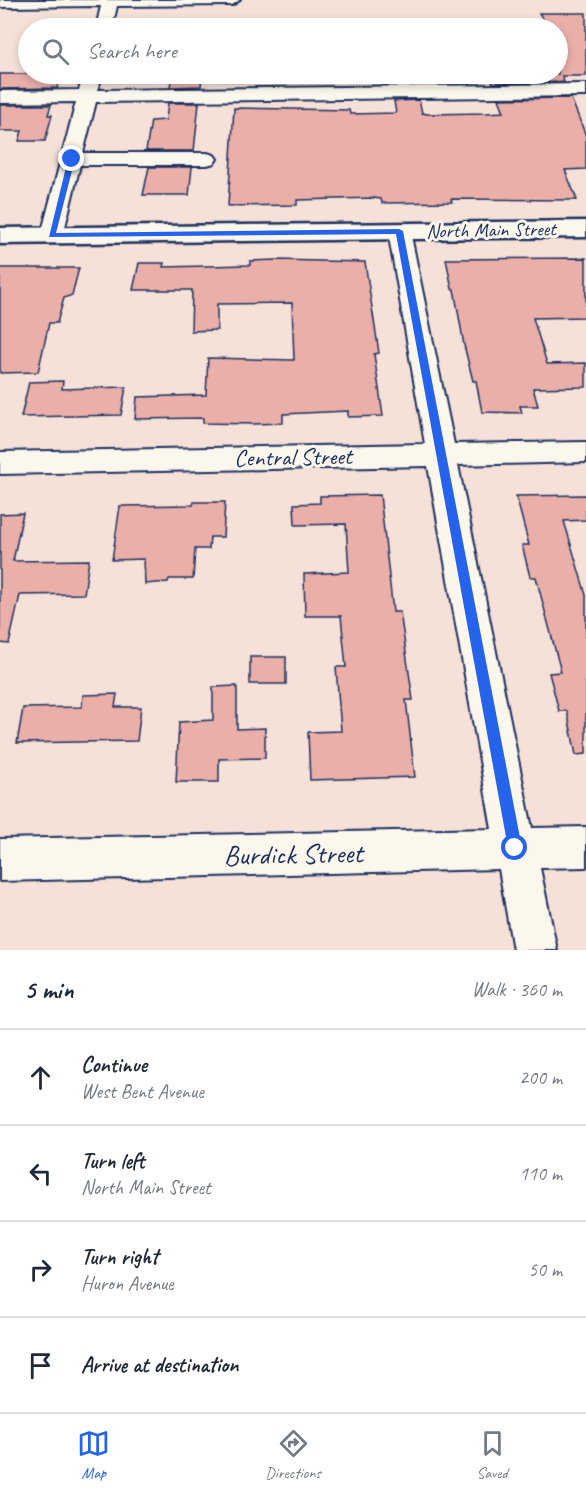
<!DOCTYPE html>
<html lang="en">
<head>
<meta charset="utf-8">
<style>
	:root { --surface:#fff; --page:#f6f6f7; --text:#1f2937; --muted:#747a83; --line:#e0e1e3; --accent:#2563eb }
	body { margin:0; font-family:Caveat,sans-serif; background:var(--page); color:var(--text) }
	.stop { position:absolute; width:18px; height:18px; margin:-14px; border:4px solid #2563eb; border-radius:50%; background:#fff }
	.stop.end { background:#2563eb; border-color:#fff; box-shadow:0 2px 6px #0008 }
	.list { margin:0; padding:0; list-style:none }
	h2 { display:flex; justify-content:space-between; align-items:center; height:78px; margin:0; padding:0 24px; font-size:26px }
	h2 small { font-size:20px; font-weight:400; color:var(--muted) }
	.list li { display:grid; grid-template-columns:39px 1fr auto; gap:18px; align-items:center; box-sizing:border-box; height:96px; padding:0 24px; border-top:2px solid var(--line) }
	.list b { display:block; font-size:22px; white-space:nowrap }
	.list p { margin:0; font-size:20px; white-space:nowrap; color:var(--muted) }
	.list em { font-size:20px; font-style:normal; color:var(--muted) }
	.icon { flex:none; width:33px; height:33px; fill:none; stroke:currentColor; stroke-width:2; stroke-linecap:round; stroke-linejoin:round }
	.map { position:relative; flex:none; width:586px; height:950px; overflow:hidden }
	.search { position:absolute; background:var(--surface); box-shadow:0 3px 9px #0003; left:18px; right:18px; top:18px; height:66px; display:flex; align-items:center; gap:15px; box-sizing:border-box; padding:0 21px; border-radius:33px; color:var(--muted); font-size:22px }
	.sheet { height:462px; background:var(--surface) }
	nav { display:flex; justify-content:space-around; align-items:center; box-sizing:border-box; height:84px; border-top:2px solid var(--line); background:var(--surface); font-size:16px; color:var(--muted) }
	nav a { display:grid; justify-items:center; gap:3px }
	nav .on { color:var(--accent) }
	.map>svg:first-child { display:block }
	.building { fill:#eaafa9; stroke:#1b2f5e; stroke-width:1.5 }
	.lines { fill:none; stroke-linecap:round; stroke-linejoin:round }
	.minor-casing { stroke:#1b2f5e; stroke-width:4 }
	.major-casing { stroke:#1b2f5e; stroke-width:5 }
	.minor { fill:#fbf7ec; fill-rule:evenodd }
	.major { fill:#fbf7ec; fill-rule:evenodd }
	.route { fill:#2563eb }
	.labels { text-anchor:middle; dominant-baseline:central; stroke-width:6; stroke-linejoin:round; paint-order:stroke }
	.far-street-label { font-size:20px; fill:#1b2f5e; stroke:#fbf7ec }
	.street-label { font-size:24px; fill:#1b2f5e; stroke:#fbf7ec }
	.near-street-label { font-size:28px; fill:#1b2f5e; stroke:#fbf7ec }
</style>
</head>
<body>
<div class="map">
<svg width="586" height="950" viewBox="0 0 586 950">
	<rect width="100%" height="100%" fill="#f6e1d8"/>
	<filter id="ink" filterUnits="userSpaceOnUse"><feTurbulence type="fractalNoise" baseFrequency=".0167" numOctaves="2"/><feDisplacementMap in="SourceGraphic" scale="12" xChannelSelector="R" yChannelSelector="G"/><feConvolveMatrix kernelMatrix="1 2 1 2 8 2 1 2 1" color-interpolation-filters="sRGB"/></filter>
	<g filter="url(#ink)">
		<g class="building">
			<polygon points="539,13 586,13 586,76 562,76 564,82 493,83 489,74 558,74 558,28 549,28"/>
			<polygon points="0,74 62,74 57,88 0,89"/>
			<polygon points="172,74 202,74 201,86 170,87"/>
			<polygon points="389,74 413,74 415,84 391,84"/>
			<polygon points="571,98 586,136 586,169 565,170 577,200 451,199 452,202 382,203 381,199 374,198 297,200 297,205 228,206 234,108 349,110 350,114 396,113 394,101 419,100 422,113 427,114 487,113 504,112 499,99"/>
			<polygon points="168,103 199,103 194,151 146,151 151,121 166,120"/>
			<polygon points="0,105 51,105 48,115 52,115 45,141 19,141 22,131 0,131"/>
			<polygon points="149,167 192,167 189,195 143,195"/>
			<polygon points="586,258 586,317 533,318 547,364 586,363 586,387 533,388 538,406 520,406 522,413 482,412 476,381 473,381 464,345 454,289 452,289 446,259"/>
			<polygon points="276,260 365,262 379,353 374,354 383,416 348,417 348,411 283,414 283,423 254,424 203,423 203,418 135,419 137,397 206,395 208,358 294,360 292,303 217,304 217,330 191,331 192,290 133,290 139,263 164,263 163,267 250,265 250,261"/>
			<polygon points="0,268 79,268 72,295 64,298 57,323 49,323 38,372 0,373"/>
			<polygon points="63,381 62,389 126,387 121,415 21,417 29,382"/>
			<polygon points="380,495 393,612 400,612 413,700 406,700 415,777 310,780 308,732 341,731 336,667 346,667 341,616 305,616 304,574 349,572 346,524 295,525 294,504 320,503 320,496"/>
			<polygon points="586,495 586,520 564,521 586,595 586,754 576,755 567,711 559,711 549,673 561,672 536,577 530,577 522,545 529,545 516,496"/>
			<polygon points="194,502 225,502 223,537 210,537 209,549 195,549 193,579 169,579 168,582 145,584 144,559 112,560 120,506 193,505"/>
			<polygon points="23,513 13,561 89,560 84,594 20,595 9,644 0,643 0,514"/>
			<rect x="250" y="657" width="36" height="27"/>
			<polygon points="237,686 237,729 265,728 265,758 219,759 219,782 176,782 179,722 213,720 213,687"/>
			<polygon points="117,694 115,707 141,707 137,741 17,743 23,708 82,707 83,695"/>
		</g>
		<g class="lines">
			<g class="minor-casing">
				<g id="minor">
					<polygon points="0,0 240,0 232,5 117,6 112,28 96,28 101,6 0,7"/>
					<polygon points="84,74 102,74 98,90 586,84 586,96 96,102 83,153 207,153 214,155 217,159 214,163 207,165 80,165 63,235 60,240 52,242 44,240 41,235 76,102 0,103 0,91 79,90"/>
					<polygon points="399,224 407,226 410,231 454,444 586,442 586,462 458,465 532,828 586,827 586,867 540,868 557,950 513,950 499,869 0,881 0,839 492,829 428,466 0,474 0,452 425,444 388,231 391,226"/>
				</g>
			</g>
			<g class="major-casing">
				<polygon id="major" points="586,221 586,237 0,244 0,228"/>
			</g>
			<use href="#minor" class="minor"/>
			<use href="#major" class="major"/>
		</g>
	</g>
	<polygon class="route" points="72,157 75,159 56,233 399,229 403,231 522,848 520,853 515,855 510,853 508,848 396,234 49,237 68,159"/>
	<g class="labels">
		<g class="far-street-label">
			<text transform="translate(491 230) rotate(-1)">North Main Street</text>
		</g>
		<g class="street-label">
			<text transform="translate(293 457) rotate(-1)">Central Street</text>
		</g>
		<g class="near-street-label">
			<text transform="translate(293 854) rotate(-1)">Burdick Street</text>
		</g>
	</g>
</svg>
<div class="stop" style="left:515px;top:848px"></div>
<div class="stop end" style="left:72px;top:159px"></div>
<div class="search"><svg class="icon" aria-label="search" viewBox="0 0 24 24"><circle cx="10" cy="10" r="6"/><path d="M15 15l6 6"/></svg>Search here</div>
</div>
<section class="sheet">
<h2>5 min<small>Walk · 360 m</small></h2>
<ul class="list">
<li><svg class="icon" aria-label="ahead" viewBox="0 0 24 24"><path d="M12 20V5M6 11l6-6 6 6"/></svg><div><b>Continue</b><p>West Bent Avenue</p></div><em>200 m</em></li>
<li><svg class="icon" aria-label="left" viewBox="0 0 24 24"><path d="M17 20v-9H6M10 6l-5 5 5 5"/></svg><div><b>Turn left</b><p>North Main Street</p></div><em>110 m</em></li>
<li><svg class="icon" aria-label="right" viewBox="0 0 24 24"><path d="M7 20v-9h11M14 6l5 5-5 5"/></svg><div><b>Turn right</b><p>Huron Avenue</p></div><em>50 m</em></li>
<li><svg class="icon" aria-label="arrive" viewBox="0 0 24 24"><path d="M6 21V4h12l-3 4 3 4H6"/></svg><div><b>Arrive at destination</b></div></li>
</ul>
</section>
<nav>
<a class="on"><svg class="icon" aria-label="map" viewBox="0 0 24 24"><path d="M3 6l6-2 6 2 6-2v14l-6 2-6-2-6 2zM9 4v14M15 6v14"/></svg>Map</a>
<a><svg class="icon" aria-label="directions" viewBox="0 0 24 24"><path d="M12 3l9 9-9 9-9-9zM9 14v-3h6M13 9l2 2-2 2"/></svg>Directions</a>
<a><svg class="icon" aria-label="saved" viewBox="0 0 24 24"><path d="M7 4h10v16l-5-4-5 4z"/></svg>Saved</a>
</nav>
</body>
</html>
